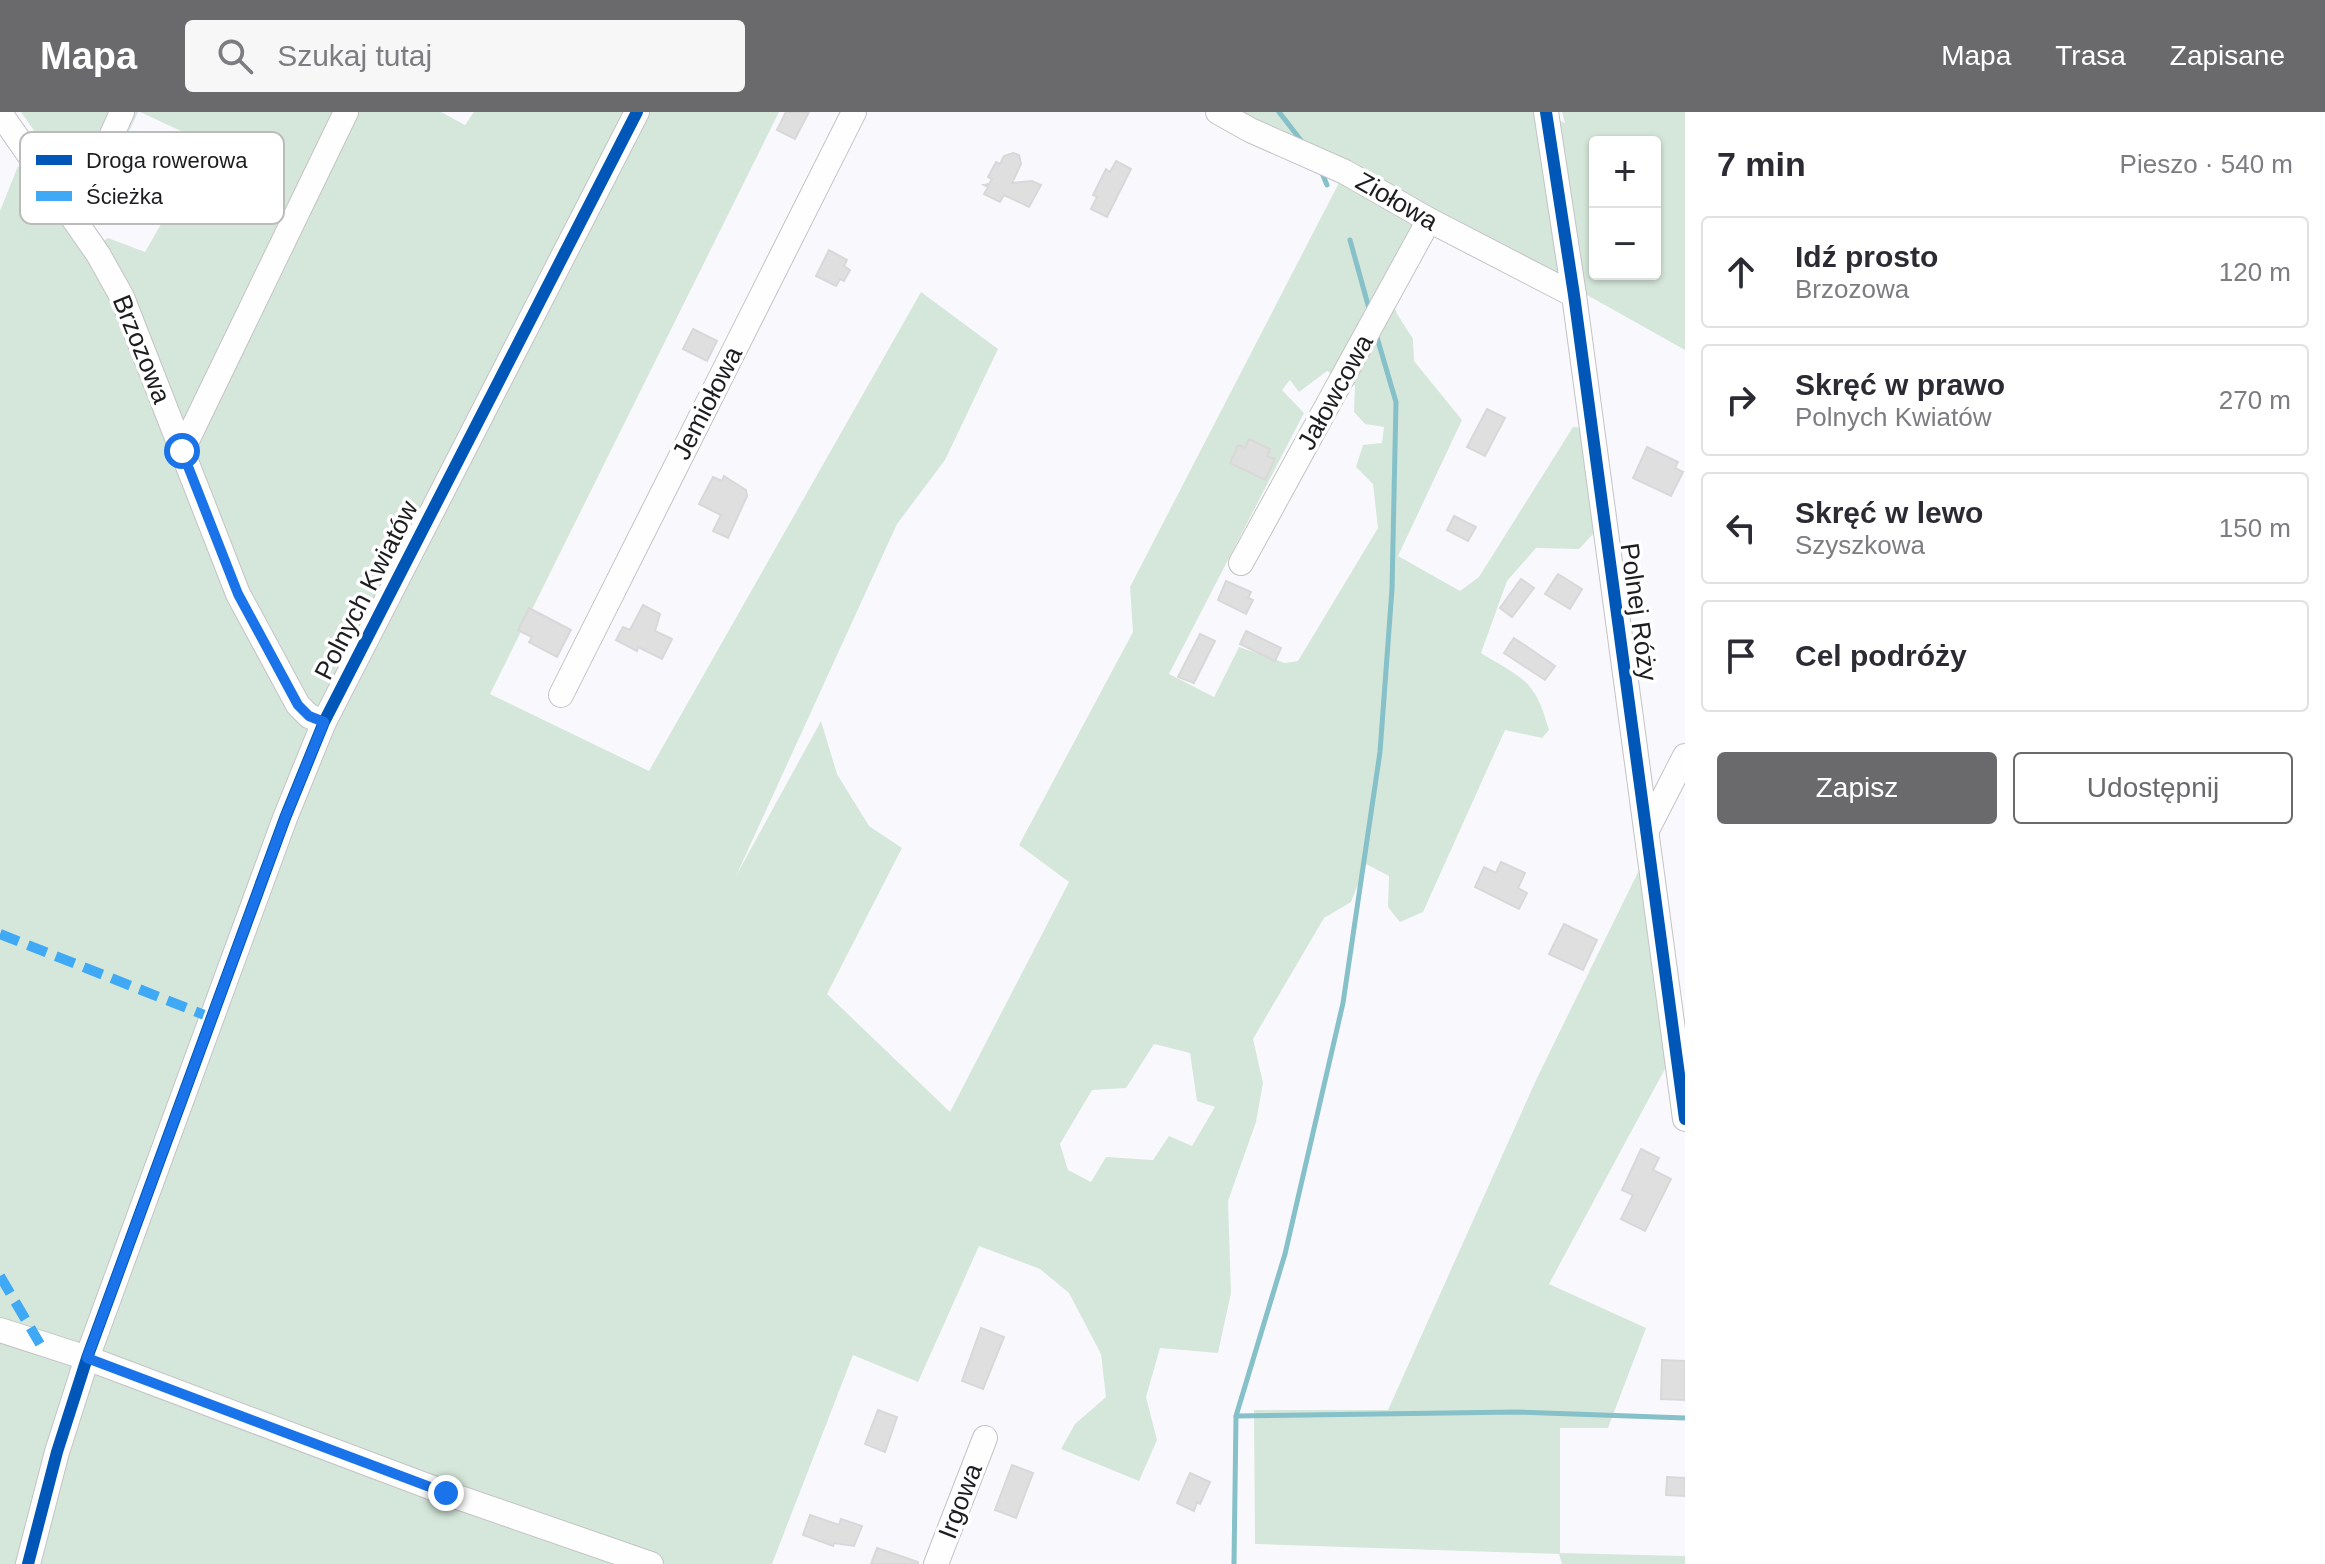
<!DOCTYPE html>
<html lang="pl">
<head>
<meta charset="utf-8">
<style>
	:root { --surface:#fff; --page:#f7f7f7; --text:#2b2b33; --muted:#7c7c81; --line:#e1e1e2; --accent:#6a6a6d }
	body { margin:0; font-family:Helvetica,sans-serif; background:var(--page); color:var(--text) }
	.controls { position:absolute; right:24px; top:24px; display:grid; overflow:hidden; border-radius:8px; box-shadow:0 2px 6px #0004 }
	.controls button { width:72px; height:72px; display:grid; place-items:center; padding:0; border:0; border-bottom:2px solid var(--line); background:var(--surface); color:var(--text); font:40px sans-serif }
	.stop { position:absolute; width:24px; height:24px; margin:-18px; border:6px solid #1a73e8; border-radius:50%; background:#fff }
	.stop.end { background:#1a73e8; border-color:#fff; box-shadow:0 2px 8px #0008 }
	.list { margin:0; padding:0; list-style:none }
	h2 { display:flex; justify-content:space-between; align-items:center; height:104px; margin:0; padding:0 32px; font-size:34px }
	h2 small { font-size:26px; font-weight:400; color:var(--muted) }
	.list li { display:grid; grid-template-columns:52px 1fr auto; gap:24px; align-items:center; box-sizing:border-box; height:112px; margin:0 16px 16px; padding:0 16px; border:2px solid var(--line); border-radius:8px }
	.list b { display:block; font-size:30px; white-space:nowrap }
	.list p { margin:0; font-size:26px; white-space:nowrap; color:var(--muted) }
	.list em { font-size:26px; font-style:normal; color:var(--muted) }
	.actions { display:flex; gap:16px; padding:24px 32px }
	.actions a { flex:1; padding:18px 0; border:2px solid var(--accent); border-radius:8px; text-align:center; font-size:28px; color:var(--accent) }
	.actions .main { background:var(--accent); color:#fff }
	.icon { flex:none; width:44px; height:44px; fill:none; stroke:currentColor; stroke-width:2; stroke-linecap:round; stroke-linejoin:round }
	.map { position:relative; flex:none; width:1685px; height:1452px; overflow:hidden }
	header { display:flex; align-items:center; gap:48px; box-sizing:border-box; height:112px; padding:0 40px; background:var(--accent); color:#fff }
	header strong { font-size:38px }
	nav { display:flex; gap:44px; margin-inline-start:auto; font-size:28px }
	.search { width:560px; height:72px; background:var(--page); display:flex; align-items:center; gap:20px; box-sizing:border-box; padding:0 28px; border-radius:8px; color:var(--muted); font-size:30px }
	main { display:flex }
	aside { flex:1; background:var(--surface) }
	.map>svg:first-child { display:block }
	.green { fill:#d5e7da; fill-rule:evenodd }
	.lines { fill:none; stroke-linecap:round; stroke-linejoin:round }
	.stream { stroke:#86c0c8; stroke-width:5 }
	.building { fill:#e0dfdf; stroke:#d9d8d9; stroke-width:2 }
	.minor-casing { stroke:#c3c3c6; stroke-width:26 }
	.minor { stroke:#fefeff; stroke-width:24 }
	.quiet { stroke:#3fa9f5; stroke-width:10; stroke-dasharray:20 10; stroke-linecap:butt }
	.cycleway-casing { stroke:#fff; stroke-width:17 }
	.cycleway { stroke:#0057b8; stroke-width:12 }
	.route { stroke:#1a73e8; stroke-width:10 }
	.labels { text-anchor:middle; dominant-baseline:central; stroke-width:7; stroke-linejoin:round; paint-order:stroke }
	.street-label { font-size:26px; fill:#1d1d20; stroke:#fff }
	.key { fill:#fff; stroke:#bbbbbc; stroke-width:2 }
	.key-label { font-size:22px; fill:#1d1d20 }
</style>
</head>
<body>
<header>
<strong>Mapa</strong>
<div class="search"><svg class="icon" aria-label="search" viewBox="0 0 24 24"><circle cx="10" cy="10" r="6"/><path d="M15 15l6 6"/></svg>Szukaj tutaj</div>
<nav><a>Mapa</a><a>Trasa</a><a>Zapisane</a></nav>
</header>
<main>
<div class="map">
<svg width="1685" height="1452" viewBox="0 0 1685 1452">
	<rect width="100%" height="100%" fill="#f9f9fd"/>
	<g class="green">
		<polygon points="21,0 138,0 92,101"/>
		<path d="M140,0H441L465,13L474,0H779L490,582L649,659L921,180L998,237L945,348L897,412L736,764L821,609L837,662L869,714L902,736L827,882L950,1000L1069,770L1019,733L1133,520L1130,475L1342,65L1419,111L1385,169L1397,202L1413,227L1414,249L1462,308L1398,444L1460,479L1479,465L1573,315L1585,316L1594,421L1579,437L1536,436L1507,469L1481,541C1523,567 1535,567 1549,618L1542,626L1505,618L1423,800L1400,810L1388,795L1389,764L1366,752L1351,790L1324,806L1253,927L1263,971L1256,1010L1228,1089L1231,1181L1218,1241L1160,1236L1146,1285L1157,1328L1139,1369L1061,1337L1075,1312L1106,1285L1101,1242L1069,1181L1040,1157L979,1134L918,1270L853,1243L772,1452H0V99L18,54L85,141L108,126L145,140L176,86L206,76L224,39ZM1327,259L1355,273L1354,300L1365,312L1384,315L1382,331L1363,333L1356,355L1373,372L1378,416L1298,549L1285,551L1239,535L1214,585L1169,562L1304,301L1282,278L1290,268L1299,280ZM1154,932L1190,941L1197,989L1215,995L1192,1034L1169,1024L1153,1048L1106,1045L1091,1070L1068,1058L1060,1032L1092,978L1126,976Z"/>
		<path d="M1234,0H1541L1565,11L1562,0H1685V238L1537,155ZM1595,30H1655V162H1595Z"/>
		<polygon points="1643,750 1666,955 1549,1172 1646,1216 1608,1316 1560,1316 1560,1441 1685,1444 1685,1452 1562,1452 1559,1442 1255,1432 1254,1298 1388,1298 1537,966"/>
	</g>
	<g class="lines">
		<g class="stream">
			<polyline points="1279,0 1303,31"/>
			<polyline points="1322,61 1327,73"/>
			<polyline points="1350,128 1370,200"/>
			<polyline points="1236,1304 1285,1142 1343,891 1380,640 1392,477 1396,290 1376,222"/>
			<polyline points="1234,1452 1236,1304 1517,1300 1685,1306"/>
		</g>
	</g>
	<g class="building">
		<polygon points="786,0 809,0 795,27 777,18"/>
		<polygon points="1013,41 1019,43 1021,52 1012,71 1032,69 1041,73 1029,95 1004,83 1000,90 984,82 988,75 984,73 989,72 992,67 988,65 996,50 1000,52 1004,44"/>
		<polygon points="1116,49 1131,57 1107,105 1091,97 1097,85 1093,83 1106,57 1110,60"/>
		<polygon points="829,138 847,148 844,154 850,158 844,169 840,167 836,174 816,164"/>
		<polygon points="693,217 717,229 707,249 683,237"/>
		<polygon points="1487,297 1505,306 1485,344 1467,335"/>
		<polygon points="1249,327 1270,337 1267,344 1275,347 1265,368 1230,351 1238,333 1245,336"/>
		<polygon points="1647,335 1678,350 1675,356 1683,360 1671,384 1633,366"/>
		<polygon points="724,364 746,378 747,384 728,426 713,419 721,403 699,392 713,365 722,369"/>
		<polygon points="1454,404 1476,415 1468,429 1447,418"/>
		<polygon points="1558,462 1582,477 1570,497 1545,482"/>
		<polygon points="1521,467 1534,476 1512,505 1500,496"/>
		<polygon points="1226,469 1251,480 1248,486 1253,488 1246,502 1218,488"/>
		<polygon points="643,493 660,502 655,519 672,527 662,547 638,535 637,539 616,528 623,515 630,518"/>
		<polygon points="529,496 571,518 557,545 529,530 532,525 518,518"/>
		<polygon points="1246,519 1281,536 1275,549 1240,532"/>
		<polygon points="1200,522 1215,529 1194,571 1178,565"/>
		<polygon points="1514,526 1555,554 1545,568 1504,541"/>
		<polygon points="1501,750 1525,761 1518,776 1527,781 1519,797 1475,775 1484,755 1496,761"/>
		<polygon points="1564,812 1597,828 1583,858 1549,842"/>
		<polygon points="1641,1037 1659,1046 1653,1058 1671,1067 1645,1119 1621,1107 1633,1083 1622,1078"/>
		<polygon points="981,1216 1004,1225 983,1277 962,1269"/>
		<polygon points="1662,1248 1685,1249 1685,1288 1661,1287"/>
		<polygon points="878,1298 897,1305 885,1340 865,1332"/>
		<polygon points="1012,1353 1033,1361 1016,1406 995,1398"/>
		<polygon points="1190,1361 1210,1370 1200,1392 1197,1390 1194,1399 1177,1391"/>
		<polygon points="1667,1365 1685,1366 1685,1384 1666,1383"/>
		<polygon points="810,1403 839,1413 841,1407 862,1414 854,1434 834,1431 833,1434 803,1423"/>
		<polygon points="877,1436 918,1450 918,1452 871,1452"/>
	</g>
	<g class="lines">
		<g class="minor-casing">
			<g id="minor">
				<polyline points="1218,0 1250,18 1345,60 1429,108 1574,183"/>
				<polyline points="1546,0 1574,183 1685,1007"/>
				<polyline points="0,1 98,142 122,185 238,482 298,593 309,604 324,610"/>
				<polyline points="74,107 122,0"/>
				<polyline points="182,339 346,0"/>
				<polyline points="1241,451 1429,108"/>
				<polyline points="561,583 854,0"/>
				<polyline points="1647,718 1685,644"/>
				<polyline points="0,1218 87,1246 446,1381 651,1452"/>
				<polyline points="28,1452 57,1340 87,1246 285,706 324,610 637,0"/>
				<polyline points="936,1452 985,1326"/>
			</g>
		</g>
		<use href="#minor" class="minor"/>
		<g class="quiet">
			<polyline points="0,822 212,906"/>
			<polyline points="0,1164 40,1232"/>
		</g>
		<g class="cycleway-casing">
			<g id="cycleway">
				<polyline points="1546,0 1574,183 1685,1007"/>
				<polyline points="28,1452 57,1340 87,1246 285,706 324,610 637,0"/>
			</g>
		</g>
		<use href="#cycleway" class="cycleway"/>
	</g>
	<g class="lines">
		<polyline class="route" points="182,339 238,482 298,593 309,604 324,610 285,706 87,1246 446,1381"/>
	</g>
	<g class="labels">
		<g class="street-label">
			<text transform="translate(1397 89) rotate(30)">Ziołowa</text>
			<text transform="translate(142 237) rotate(68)">Brzozowa</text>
			<text transform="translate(1335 280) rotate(-61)">Jałowcowa</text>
			<text transform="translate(707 291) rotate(-63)">Jemiołowa</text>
			<text transform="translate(366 478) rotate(-63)">Polnych Kwiatów</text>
			<text transform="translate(1639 500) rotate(82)">Polnej Róży</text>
			<text transform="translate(960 1389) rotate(-69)">Irgowa</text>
		</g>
	</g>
	<rect x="20" y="20" width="264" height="92" rx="12" class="key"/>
	<rect x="36" y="43" width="36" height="10" fill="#0057b8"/>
	<rect x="36" y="79" width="36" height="10" fill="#3fa9f5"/>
	<g class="key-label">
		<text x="86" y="56">Droga rowerowa</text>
		<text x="86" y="92">Ścieżka</text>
	</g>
</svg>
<div class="controls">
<button>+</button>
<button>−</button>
</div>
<div class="stop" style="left:182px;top:339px"></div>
<div class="stop end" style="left:446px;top:1381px"></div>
</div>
<aside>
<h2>7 min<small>Pieszo · 540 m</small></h2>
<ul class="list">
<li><svg class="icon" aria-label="ahead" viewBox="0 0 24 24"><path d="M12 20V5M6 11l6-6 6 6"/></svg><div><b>Idź prosto</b><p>Brzozowa</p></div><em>120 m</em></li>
<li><svg class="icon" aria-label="right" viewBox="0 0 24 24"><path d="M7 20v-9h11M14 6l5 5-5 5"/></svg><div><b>Skręć w prawo</b><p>Polnych Kwiatów</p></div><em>270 m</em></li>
<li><svg class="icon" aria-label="left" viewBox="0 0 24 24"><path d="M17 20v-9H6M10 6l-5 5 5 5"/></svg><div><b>Skręć w lewo</b><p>Szyszkowa</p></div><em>150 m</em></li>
<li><svg class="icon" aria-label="arrive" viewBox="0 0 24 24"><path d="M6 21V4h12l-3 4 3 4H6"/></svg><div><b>Cel podróży</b></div></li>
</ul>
<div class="actions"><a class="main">Zapisz</a><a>Udostępnij</a></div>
</aside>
</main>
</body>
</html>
